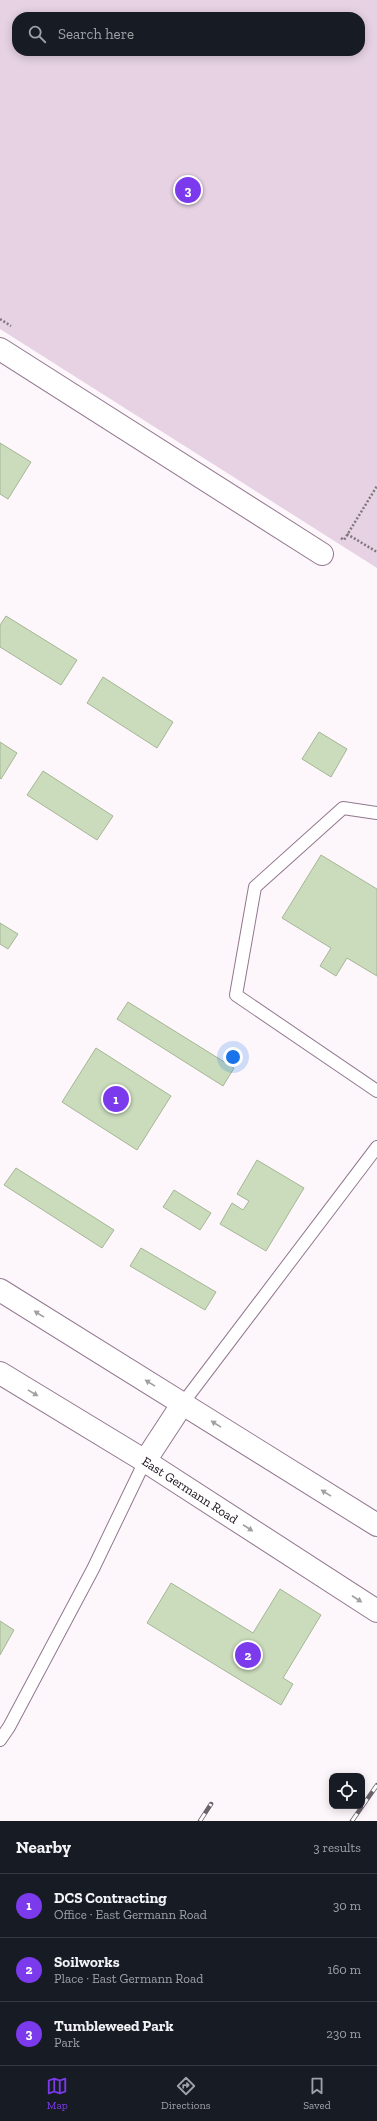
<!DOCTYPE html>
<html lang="en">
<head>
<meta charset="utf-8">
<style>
	:root { --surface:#171b24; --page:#242831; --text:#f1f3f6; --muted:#9ea1a6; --line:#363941; --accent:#7c3aed }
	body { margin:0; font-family:"Zilla Slab",serif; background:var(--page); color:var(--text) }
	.controls { position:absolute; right:12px; bottom:12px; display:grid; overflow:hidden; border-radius:8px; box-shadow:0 2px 10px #0003 }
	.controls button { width:36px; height:36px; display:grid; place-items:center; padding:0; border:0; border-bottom:1px solid var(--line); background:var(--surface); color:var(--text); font:20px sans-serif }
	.you { position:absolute; left:233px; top:1057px; width:14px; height:14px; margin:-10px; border:3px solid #fff; border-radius:50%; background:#1a73e8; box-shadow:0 0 0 6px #1a73e833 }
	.badge { display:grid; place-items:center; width:26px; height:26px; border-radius:50%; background:var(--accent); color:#fff; font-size:13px; font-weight:700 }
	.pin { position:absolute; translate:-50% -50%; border:2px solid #fff; box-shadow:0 1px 4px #0006 }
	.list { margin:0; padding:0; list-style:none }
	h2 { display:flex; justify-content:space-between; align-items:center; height:52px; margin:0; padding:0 16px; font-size:17px }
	h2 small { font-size:13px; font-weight:400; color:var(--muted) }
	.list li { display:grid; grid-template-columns:26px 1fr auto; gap:12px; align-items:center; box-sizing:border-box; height:64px; padding:0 16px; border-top:1px solid var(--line) }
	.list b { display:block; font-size:15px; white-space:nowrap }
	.list p { margin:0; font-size:13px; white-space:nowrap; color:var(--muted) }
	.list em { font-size:13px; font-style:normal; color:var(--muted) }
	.icon { flex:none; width:22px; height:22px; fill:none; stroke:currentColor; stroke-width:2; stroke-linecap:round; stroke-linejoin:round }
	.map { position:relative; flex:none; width:377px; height:1821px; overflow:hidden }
	.search { position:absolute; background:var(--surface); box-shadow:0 2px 10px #0003; left:12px; right:12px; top:12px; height:44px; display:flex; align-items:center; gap:10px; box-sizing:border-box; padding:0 14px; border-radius:16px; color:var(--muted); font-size:15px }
	.sheet { height:244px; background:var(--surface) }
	nav { display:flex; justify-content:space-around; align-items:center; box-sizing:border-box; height:56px; border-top:1px solid var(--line); background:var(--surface); font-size:11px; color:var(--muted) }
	nav a { display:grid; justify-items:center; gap:2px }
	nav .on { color:var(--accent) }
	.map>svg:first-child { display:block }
	.green { fill:#e6d2e3; fill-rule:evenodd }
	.building { fill:#cbdcbc; stroke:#a5b696 }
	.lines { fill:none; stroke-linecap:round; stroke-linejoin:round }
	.service-casing { stroke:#92778e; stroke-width:14 }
	.minor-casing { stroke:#92778e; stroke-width:24 }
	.secondary-casing { stroke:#92778e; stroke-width:24 }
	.path { stroke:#7f777e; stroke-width:2.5; stroke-dasharray:2 2; stroke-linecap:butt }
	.service { stroke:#fff; stroke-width:12 }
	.minor { stroke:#fff; stroke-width:22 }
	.secondary { stroke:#fff; stroke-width:22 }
	.rail-casing { stroke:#6c636b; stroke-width:4.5 }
	.rail { stroke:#fff; stroke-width:3; stroke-dasharray:9; stroke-linecap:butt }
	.oneway { fill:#a39fa2 }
	.labels { text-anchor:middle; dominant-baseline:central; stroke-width:3; stroke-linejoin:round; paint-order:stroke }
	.street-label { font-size:13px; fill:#180e17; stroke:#fff }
</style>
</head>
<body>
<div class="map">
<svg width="377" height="1821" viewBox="0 0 377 1821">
	<rect width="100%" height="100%" fill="#fdf7fc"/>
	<path class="green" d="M0,0H377V568L0,329ZM17,17H360V51H17Z"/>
	<g class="building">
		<polygon points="0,443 31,462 8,499 0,494"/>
		<polygon points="6,616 77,660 61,685 0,647 0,625"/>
		<polygon points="103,677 173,722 157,748 87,703"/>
		<polygon points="319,732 347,749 331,777 302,759"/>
		<polygon points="0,742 17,753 1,779 0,778"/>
		<polygon points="43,771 113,816 97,840 27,795"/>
		<polygon points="321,855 377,889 377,976 347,958 336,976 320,966 331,948 282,918"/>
		<polygon points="0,923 18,934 8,949 0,944"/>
		<polygon points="128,1002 234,1068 223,1086 117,1019"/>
		<polygon points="96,1048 171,1096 137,1150 62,1102"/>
		<polygon points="257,1160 304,1188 266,1251 220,1224 232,1203 243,1210 249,1201 237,1194"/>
		<polygon points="16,1168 114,1230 102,1248 4,1185"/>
		<polygon points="174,1190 211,1213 200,1230 163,1207"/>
		<polygon points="141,1248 216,1292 205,1310 130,1266"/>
		<polygon points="171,1583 253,1633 280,1589 321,1615 283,1678 293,1684 281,1705 147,1623"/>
		<polygon points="0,1621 14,1630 0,1655"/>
	</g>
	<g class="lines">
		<g class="service-casing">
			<g id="service">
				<polyline points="377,813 343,808 255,887 236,995 377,1091"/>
				<polyline points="183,1403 377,1147"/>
				<polyline points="0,1740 9,1727 93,1569 145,1461"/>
			</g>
		</g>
		<g class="minor-casing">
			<polyline id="minor" points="0,349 322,554"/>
		</g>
		<g class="secondary-casing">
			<g id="secondary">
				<polyline points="0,1290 377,1525"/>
				<polyline points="0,1373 145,1461 377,1611"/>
				<polyline points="145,1461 183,1403"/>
			</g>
		</g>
		<g class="path">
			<polyline points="0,319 11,326"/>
			<polyline points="347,534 377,552"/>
			<polyline points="341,538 344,540 377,486"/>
		</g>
		<use href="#service" class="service"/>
		<use href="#minor" class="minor"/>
		<use href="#secondary" class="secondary"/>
		<g class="rail-casing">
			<g id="rail">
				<polyline points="200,1821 211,1804"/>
				<polyline points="352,1821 377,1785"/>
			</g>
		</g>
		<use href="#rail" class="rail"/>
	</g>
	<defs><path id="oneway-solid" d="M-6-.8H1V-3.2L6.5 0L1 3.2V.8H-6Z"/></defs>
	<g class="oneway">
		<use href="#oneway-solid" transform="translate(39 1314) rotate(-148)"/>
		<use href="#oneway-solid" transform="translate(150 1383) rotate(-148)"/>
		<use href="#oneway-solid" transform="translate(33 1393) rotate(31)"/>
		<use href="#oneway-solid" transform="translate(216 1424) rotate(-148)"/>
		<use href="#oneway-solid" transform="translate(326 1493) rotate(-148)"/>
		<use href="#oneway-solid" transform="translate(248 1528) rotate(33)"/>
		<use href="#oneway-solid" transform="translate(357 1599) rotate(33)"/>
	</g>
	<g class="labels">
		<g class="street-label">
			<text transform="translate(190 1490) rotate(33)">East Germann Road</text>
		</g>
	</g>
</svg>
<div class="controls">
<button><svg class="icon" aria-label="locate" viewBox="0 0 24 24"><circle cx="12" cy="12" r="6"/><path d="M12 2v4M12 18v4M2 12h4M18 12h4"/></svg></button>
</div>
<div class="you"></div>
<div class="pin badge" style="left:116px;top:1099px">1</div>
<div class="pin badge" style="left:248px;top:1655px">2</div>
<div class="pin badge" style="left:188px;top:190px">3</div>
<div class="search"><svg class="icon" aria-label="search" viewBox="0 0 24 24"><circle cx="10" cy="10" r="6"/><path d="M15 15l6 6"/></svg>Search here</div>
</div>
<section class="sheet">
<h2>Nearby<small>3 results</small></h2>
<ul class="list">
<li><span class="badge">1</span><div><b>DCS Contracting</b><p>Office · East Germann Road</p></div><em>30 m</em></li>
<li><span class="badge">2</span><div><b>Soilworks</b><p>Place · East Germann Road</p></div><em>160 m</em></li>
<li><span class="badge">3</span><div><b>Tumbleweed Park</b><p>Park</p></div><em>230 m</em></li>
</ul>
</section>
<nav>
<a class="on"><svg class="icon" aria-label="map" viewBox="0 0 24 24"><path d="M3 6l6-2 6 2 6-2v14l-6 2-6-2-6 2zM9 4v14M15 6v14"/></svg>Map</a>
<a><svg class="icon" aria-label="directions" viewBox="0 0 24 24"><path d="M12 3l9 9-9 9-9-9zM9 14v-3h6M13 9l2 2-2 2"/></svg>Directions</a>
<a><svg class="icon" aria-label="saved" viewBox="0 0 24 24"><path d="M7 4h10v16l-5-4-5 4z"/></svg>Saved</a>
</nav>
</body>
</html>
